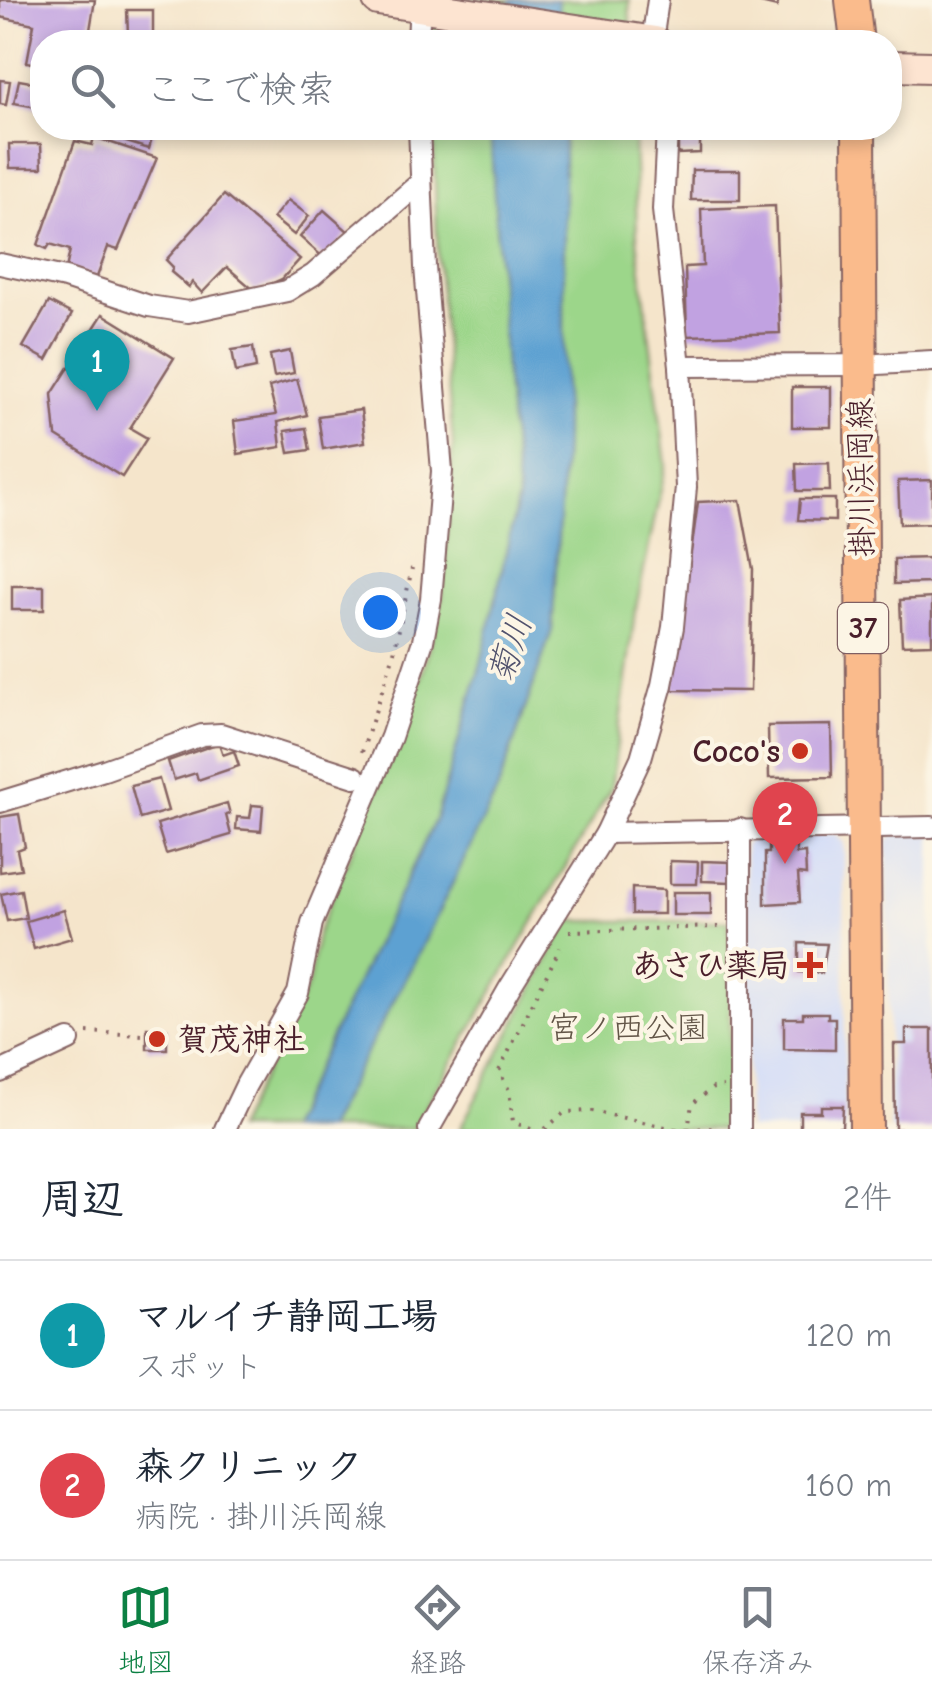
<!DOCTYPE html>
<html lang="ja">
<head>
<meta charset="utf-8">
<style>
	:root { --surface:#fff; --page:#f6f6f7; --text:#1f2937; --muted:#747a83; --line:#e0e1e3; --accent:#0b8043 }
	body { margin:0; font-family:"Comic Neue","Klee One",sans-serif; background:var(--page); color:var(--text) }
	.you { position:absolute; left:380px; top:612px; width:35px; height:35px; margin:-25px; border:8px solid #fff; border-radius:50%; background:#1a73e8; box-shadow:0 0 0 15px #1a73e833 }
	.badge { display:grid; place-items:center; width:65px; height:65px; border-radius:50%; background:var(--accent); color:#fff; font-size:32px; font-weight:700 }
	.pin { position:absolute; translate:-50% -82px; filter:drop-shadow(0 2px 5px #0008) }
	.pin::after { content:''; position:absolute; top:52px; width:35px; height:30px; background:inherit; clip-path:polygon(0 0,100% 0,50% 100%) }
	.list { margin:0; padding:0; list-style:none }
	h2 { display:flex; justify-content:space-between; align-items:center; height:130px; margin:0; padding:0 40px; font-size:42px }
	h2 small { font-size:32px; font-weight:400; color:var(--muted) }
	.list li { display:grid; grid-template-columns:65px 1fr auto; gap:30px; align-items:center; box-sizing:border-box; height:150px; padding:0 40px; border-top:2px solid var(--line) }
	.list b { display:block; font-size:38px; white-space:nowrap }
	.list p { margin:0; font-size:32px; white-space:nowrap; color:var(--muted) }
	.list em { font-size:32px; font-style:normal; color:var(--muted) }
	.icon { flex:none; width:55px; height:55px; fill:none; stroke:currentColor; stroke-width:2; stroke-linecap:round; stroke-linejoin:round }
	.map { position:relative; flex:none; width:932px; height:1129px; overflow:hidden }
	.search { position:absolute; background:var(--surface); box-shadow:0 5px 15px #0003; left:30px; right:30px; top:30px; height:110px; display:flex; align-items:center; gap:25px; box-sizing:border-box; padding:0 35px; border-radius:40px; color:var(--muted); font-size:38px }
	.sheet { height:430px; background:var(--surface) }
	nav { display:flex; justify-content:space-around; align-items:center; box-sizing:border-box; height:140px; border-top:2px solid var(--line); background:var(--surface); font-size:28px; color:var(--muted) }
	nav a { display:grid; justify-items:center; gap:5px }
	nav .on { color:var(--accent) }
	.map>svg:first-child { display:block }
	.built { fill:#cfdafa }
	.green { fill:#9cd68a; stroke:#737a5a; stroke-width:2.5 }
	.water { fill:#5da1d2; stroke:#54607e; stroke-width:2.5 }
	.building { fill:#c1a2e1 }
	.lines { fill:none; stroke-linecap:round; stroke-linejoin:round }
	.street-casing { stroke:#866463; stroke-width:24 }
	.secondary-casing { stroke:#866463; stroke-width:34 }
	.primary-casing { stroke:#866463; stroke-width:36 }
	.path { stroke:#866463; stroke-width:4; stroke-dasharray:2.5 8; stroke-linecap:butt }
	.street { stroke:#fff; stroke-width:20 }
	.secondary { stroke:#fde4d1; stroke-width:30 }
	.primary { stroke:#fabb8c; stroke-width:32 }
	.poi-dot { fill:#c8321e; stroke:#fcf5e5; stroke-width:4 }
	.labels { text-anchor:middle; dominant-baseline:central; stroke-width:8; stroke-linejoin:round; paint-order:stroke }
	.shield { fill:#fcf5e5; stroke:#7f5f63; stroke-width:2.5 }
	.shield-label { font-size:30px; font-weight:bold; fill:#4a1f2b }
	.street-label { font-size:32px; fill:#4a1f2b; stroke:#fcf5e5 }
	.poi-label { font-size:32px; font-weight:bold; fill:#4a1f2b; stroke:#fcf5e5; text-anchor:end }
	.park-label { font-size:32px; fill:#635648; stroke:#fcf5e5 }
	.water-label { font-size:35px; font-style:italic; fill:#52536e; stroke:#fcf5e5 }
</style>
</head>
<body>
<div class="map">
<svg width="932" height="1129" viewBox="0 0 932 1129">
	<rect width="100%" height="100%" fill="#fcf5e5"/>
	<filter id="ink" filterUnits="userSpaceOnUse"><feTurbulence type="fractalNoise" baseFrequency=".01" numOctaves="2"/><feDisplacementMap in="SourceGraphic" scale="20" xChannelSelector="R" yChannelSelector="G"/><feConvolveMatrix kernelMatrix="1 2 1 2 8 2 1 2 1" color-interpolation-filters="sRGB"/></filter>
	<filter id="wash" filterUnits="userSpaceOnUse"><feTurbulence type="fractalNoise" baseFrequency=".0048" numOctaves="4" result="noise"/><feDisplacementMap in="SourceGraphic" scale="40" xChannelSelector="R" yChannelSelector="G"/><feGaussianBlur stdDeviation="2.25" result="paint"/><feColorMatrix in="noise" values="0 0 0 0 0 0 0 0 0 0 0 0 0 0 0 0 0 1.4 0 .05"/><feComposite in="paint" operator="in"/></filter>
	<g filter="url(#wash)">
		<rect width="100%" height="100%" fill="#f5e5cb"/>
		<g class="built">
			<polygon points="895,833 932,833 932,1129 890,1129 887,842"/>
			<polygon points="835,834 844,843 845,1129 748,1129 745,844 755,835"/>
		</g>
		<g class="green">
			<polygon points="441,0 629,0 631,42 430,42"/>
			<polygon points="433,128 634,128 637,239 666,465 635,612 611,788 413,1129 236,1129 308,985 317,934 415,699 442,600 453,444 438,264"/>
			<polygon points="568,921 729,921 732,1129 460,1129"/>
		</g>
		<g class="water">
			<polygon points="511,0 558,0 560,42 500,42"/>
			<polygon points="490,128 564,128 564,445 552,630 498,789 420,951 326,1129 287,1129 436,818 481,663 518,498 505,370"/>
		</g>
		<g id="blocks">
			<g class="building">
				<polygon points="0,0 95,0 88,42 42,42 42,65 27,62 34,24 0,17"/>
				<polygon points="748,0 779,0 777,7"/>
				<polygon points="127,10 153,10 153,34 128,35"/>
				<polygon points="0,80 10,81 6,105 0,104"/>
				<polygon points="19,80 42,84 42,108 14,103"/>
				<polygon points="94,128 155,128 149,149 93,132"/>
				<polygon points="678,128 700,128 700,153 678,154"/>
				<polygon points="94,137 157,158 118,250 108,247 97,277 66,269 70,250 50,244 47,249 38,245 75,141 92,145"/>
				<polygon points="9,144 41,144 42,168 10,168"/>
				<polygon points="692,170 740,170 740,200 691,200"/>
				<polygon points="224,195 300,259 282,279 255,291 227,267 202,293 192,282 189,287 171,272 173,267 166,260"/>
				<polygon points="288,200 309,216 294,235 273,218"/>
				<polygon points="775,206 780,333 687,336 685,267 703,266 701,209"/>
				<polygon points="324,210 349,232 325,259 300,237"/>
				<polygon points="49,302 72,314 47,360 23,347"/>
				<polygon points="103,314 174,358 130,428 147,438 122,477 56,436 52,394"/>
				<polygon points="253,347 256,368 236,372 232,350"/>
				<polygon points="290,351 294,373 274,377 270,355"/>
				<polygon points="297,379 307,415 278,422 281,447 238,454 234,421 276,415 269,387"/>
				<rect x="792" y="387" width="39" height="40"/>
				<polygon points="361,410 365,442 323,449 318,416"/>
				<polygon points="306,428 310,450 289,453 285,431"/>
				<polygon points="829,463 830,491 797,491 796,464"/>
				<polygon points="932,480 932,523 900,524 898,481"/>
				<polygon points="800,499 835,499 835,521 798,520"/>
				<polygon points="740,500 753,569 750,691 672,690 698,502"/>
				<polygon points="932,558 932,583 894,584 894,559"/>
				<rect x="12" y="586" width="32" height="24"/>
				<polygon points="932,598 932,644 902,645 900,600"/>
				<polygon points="831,725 832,777 769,778 768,726"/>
				<polygon points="219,743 223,755 234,751 239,766 198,780 196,773 174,780 168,761"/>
				<polygon points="159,779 168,811 140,819 131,786"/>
				<polygon points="227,803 230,814 226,815 231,835 166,854 157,824"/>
				<polygon points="252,805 263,806 261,831 236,829 237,817 250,818"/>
				<polygon points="19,814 25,847 17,850 21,869 0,872 0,817"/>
				<polygon points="796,844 796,854 805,853 806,875 798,874 800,902 765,904 765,853 769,853 769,845"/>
				<polygon points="670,861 698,862 697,884 670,884"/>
				<polygon points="702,861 731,862 731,882 702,881"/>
				<polygon points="632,888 664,890 664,914 632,914"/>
				<polygon points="21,890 26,918 7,921 1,894"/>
				<rect x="673" y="892" width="38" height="23"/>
				<polygon points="64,910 72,938 34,949 26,921"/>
				<polygon points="799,943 827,944 822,973 799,972"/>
				<polygon points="803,1013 828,1013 828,1018 835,1018 835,1050 784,1049 784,1018 803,1018"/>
				<polygon points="147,1028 167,1029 167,1049 147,1049"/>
				<polygon points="906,1029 932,1029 932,1129 895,1129 894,1044 906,1044"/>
				<polygon points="821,1106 843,1106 842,1127 800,1129 800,1112 821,1112"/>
			</g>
		</g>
	</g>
	<g filter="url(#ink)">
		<use href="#blocks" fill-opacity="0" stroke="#866463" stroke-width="2.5"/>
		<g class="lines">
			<g class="street-casing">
				<g id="street">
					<polyline points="418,42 420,0"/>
					<polyline points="652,42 658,0"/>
					<polyline points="0,264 65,278 149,306 188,312 287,291 313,275 421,182"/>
					<polyline points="680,366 860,365 932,361"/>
					<polyline points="0,802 104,770 202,735 221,734 355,777"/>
					<polyline points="740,829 740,1129"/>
					<polyline points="606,833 932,827"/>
					<polyline points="0,1072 69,1040"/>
					<polyline points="225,1129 246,1085 298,993 312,923 391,737 423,641 431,599 442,471 425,267 419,128"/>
					<polyline points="429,1129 510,987 606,833 641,758 662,685 673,627 686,487 680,366 663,210 667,128"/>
				</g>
			</g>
			<g class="secondary-casing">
				<g id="secondary">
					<polyline points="378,0 655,42"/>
					<polyline points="890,66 932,67"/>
				</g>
			</g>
			<g class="primary-casing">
				<g id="primary">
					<polyline points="852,0 857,42"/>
					<polyline points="859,128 866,1129"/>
				</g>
			</g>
			<g class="path">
				<polyline points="362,752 393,657 412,568"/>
				<polyline points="569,931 719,927"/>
				<polyline points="87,1032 142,1035"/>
				<polyline points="531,1129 513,1122 509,1090 499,1071 560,948"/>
				<polyline points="545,1129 565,1112 592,1111 675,1129"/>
				<polyline points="675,1129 688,1129 692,1104 713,1088 723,1087"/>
				<polyline points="688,1129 719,1128"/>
			</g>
			<use href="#street" class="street"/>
			<use href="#secondary" class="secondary"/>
			<use href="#primary" class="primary"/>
		</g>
	</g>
	<g class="poi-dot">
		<circle cx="800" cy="751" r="10"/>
		<path d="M805 950h10v10h10v10h-10v10h-10v-10h-10v-10h10z"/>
		<circle cx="157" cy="1039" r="10"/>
	</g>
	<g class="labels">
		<rect class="shield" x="838" y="603" width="50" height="50" rx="8"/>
		<g class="shield-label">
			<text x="863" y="628">37</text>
		</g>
		<g class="street-label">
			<text transform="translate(861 478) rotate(-91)">掛川浜岡線</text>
		</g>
		<g class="poi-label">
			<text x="780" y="751">Coco's</text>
			<text x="790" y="965">あさひ薬局</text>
			<text x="177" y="1039" text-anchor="start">賀茂神社</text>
		</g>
		<g class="park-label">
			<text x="628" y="1027">宮ノ西公園</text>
		</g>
		<g class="water-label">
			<text transform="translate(510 649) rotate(-72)">菊川</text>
		</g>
	</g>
</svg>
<div class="you"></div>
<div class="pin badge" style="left:97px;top:411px;background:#0f9aa8">1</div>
<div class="pin badge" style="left:785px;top:864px;background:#e0444e">2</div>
<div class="search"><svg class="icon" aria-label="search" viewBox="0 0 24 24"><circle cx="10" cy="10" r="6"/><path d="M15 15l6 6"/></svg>ここで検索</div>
</div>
<section class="sheet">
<h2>周辺<small>2件</small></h2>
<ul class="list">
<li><span class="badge" style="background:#0f9aa8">1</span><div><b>マルイチ静岡工場</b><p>スポット</p></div><em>120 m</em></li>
<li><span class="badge" style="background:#e0444e">2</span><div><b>森クリニック</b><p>病院 · 掛川浜岡線</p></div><em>160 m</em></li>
</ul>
</section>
<nav>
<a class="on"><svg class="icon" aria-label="map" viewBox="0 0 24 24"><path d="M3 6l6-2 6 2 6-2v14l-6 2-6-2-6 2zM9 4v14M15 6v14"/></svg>地図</a>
<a><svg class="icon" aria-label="directions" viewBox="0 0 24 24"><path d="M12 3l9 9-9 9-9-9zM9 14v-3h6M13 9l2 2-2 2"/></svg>経路</a>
<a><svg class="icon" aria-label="saved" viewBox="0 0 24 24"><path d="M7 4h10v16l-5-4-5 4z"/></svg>保存済み</a>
</nav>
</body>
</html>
